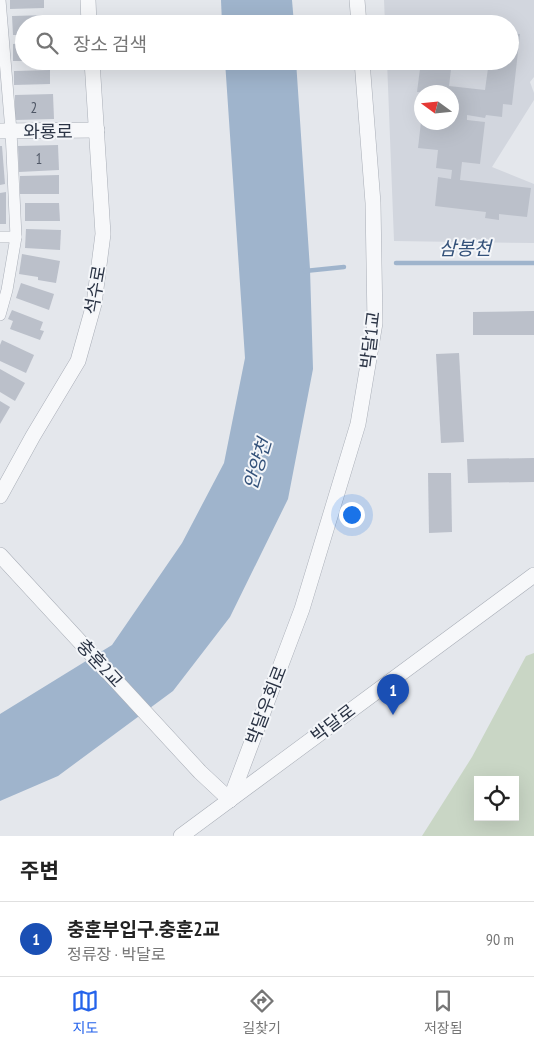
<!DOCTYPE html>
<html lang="ko">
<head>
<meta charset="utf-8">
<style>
	:root { --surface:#fff; --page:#f2f2f2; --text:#222; --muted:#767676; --line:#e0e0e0; --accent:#2563eb }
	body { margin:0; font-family:"PT Sans Narrow","Noto Sans KR",sans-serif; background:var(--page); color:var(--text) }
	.controls { position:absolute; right:15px; bottom:15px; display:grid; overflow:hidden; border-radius:0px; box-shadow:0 5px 20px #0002 }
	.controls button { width:45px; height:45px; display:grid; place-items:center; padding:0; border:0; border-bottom:1px solid var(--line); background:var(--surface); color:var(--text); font:25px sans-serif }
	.compass { position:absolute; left:414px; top:85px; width:45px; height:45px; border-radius:50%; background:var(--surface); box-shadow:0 5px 20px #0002; rotate:285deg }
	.you { position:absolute; left:351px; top:514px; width:18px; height:18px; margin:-12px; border:4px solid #fff; border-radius:50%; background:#1a73e8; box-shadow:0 0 0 8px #1a73e833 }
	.badge { display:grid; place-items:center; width:32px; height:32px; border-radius:50%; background:var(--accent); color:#fff; font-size:16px; font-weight:700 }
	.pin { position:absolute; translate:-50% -41px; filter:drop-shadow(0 1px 2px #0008) }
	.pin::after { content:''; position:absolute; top:26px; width:18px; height:15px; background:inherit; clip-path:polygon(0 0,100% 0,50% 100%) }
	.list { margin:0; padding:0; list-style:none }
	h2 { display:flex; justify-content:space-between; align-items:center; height:65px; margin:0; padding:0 20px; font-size:21px }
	h2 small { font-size:16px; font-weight:400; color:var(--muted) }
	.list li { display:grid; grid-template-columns:32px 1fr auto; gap:15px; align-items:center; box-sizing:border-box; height:75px; padding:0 20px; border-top:1px solid var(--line) }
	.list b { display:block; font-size:19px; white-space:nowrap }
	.list p { margin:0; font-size:16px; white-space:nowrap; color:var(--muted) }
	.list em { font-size:16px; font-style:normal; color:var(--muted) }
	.icon { flex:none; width:28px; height:28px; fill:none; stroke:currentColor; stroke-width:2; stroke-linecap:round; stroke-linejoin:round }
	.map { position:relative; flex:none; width:534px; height:836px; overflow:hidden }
	.search { position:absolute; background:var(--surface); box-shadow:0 5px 20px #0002; left:15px; right:15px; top:15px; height:55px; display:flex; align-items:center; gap:12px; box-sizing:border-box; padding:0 18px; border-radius:28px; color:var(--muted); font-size:19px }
	.sheet { height:140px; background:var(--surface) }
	nav { display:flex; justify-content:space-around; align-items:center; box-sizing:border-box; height:70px; border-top:1px solid var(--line); background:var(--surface); font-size:14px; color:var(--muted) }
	nav a { display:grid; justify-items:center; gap:2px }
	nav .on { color:var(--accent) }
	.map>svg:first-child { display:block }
	.built { fill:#d2d6de; fill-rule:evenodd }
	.green { fill:#c9d6c5; fill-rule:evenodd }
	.water { fill:#9fb4cc }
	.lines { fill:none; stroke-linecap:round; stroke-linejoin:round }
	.stream { stroke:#9fb4cc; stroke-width:4.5 }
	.building { fill:#bbc0ca }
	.minor-casing { stroke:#a9aeb7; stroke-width:12 }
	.tertiary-casing { stroke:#a9aeb7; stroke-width:16 }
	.minor { stroke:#f7f8fa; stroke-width:11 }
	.tertiary { stroke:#f7f8fa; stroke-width:15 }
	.labels { text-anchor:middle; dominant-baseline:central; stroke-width:4; stroke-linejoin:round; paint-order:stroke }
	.number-label { font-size:15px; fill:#4f5766 }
	.street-label { font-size:18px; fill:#2b3445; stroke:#f4f6f9 }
	.water-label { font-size:19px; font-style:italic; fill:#34527a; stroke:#f4f6f9 }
</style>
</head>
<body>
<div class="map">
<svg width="534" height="836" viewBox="0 0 534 836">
	<rect width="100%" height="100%" fill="#e4e7ec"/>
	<path class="built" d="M384,0H534V77L530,82L534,93V100L492,167L534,184V243L394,241L387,61H510V24H385ZM422,92H452V122H422Z"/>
	<path class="green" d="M534,653V836H422L472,757L526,656ZM478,780H515V817H478Z"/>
	<g class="water">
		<polygon points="221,0 292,0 294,24 222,24"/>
		<polygon points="225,61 296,61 310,269 313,369 288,499 230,617 173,691 58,776 0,801 0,714 112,645 182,543 224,463 245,358"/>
	</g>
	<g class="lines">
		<g class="stream">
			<polyline points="396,263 534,263"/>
			<polyline points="305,271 344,267"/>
		</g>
	</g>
	<g class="building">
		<polygon points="10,0 44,0 44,8 10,9"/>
		<polygon points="49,15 49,24 24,24 24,35 13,35 12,16"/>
		<polygon points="510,33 520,34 512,105 503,104 502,117 486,115 485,118 467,115 467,120 485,122 480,164 462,162 460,180 531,188 527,217 499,214 499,220 485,218 486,212 435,206 438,177 451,179 452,170 436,168 438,150 418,148 421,122 452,122 452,92 417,92 421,61 452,61 449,86 485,90 489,61 510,61"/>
		<polygon points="24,43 24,61 13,61 13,44"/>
		<polygon points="50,70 50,84 14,85 14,71"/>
		<polygon points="53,94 54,119 15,120 15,95"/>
		<polygon points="58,145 59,170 19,172 18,146"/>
		<polygon points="0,146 2,146 5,184 0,185"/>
		<polygon points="59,175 59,194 20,194 20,176"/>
		<polygon points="6,192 6,224 0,224 0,193"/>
		<polygon points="25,203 59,203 60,221 25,221"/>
		<polygon points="26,229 61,230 60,250 25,248"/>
		<polygon points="22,254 60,261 56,283 38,280 38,277 19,274"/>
		<polygon points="21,283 54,294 49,310 16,298"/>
		<polygon points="12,310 43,322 40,330 44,331 40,340 10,329 13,321 8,319"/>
		<polygon points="534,311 534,335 473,335 473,312"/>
		<polygon points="2,340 34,355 26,373 0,361 0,345"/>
		<polygon points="459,353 464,442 441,443 436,354"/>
		<polygon points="0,369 25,383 15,401 0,392"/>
		<polygon points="0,401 10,407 0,424"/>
		<polygon points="534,458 534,482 468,483 467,459"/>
		<polygon points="428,473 451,473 452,532 429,533"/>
	</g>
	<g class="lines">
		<g class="minor-casing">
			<g id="minor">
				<polyline points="0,237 16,237"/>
				<polyline points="0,315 7,290 16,237 11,131 0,0"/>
			</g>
		</g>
		<g class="tertiary-casing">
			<g id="tertiary">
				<polyline points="88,0 89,24"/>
				<polyline points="357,0 359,24"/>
				<polyline points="0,131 97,130"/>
				<polyline points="0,496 33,436 78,361 94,304 103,234 92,61"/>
				<polyline points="0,555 200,772 230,800"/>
				<polyline points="230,800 302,609 358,424 375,323 373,203 362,61"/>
				<polyline points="181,836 534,575"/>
			</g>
		</g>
		<use href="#minor" class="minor"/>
		<use href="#tertiary" class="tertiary"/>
	</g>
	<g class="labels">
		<g class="number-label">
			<text x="34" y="107">2</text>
			<text x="39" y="158">1</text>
		</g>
		<g class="street-label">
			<text x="48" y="131">와룡로</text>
			<text transform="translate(95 290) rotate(-80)">석수로</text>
			<text transform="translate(370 340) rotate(-83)">박달1교</text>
			<text transform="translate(100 663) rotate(47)">충훈2교</text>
			<text transform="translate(266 705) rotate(-69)">박달우회로</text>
			<text transform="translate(333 723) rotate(-37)">박달로</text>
		</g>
		<g class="water-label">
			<text x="465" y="248">삼봉천</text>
			<text transform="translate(257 464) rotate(-73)">안양천</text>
		</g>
	</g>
</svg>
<div class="controls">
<button><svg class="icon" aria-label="locate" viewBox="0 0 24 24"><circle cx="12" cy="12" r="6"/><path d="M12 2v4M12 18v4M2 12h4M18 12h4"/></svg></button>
</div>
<svg class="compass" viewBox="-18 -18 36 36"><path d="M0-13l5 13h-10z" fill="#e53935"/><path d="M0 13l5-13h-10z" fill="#767676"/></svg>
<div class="you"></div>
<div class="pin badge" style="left:393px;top:715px;background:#1a4fb4">1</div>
<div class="search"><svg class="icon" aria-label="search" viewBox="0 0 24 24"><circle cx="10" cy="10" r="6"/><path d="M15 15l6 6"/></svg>장소 검색</div>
</div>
<section class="sheet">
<h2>주변<small></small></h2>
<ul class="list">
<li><span class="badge" style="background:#1a4fb4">1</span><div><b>충훈부입구.충훈2교</b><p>정류장 · 박달로</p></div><em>90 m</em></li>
</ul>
</section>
<nav>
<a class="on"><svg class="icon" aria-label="map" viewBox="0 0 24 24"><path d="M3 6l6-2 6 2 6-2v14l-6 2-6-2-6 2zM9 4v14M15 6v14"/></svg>지도</a>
<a><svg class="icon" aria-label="directions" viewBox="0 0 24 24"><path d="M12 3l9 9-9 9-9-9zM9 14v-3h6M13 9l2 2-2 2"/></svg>길찾기</a>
<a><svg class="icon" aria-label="saved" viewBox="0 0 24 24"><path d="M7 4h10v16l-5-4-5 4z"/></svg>저장됨</a>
</nav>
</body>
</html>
